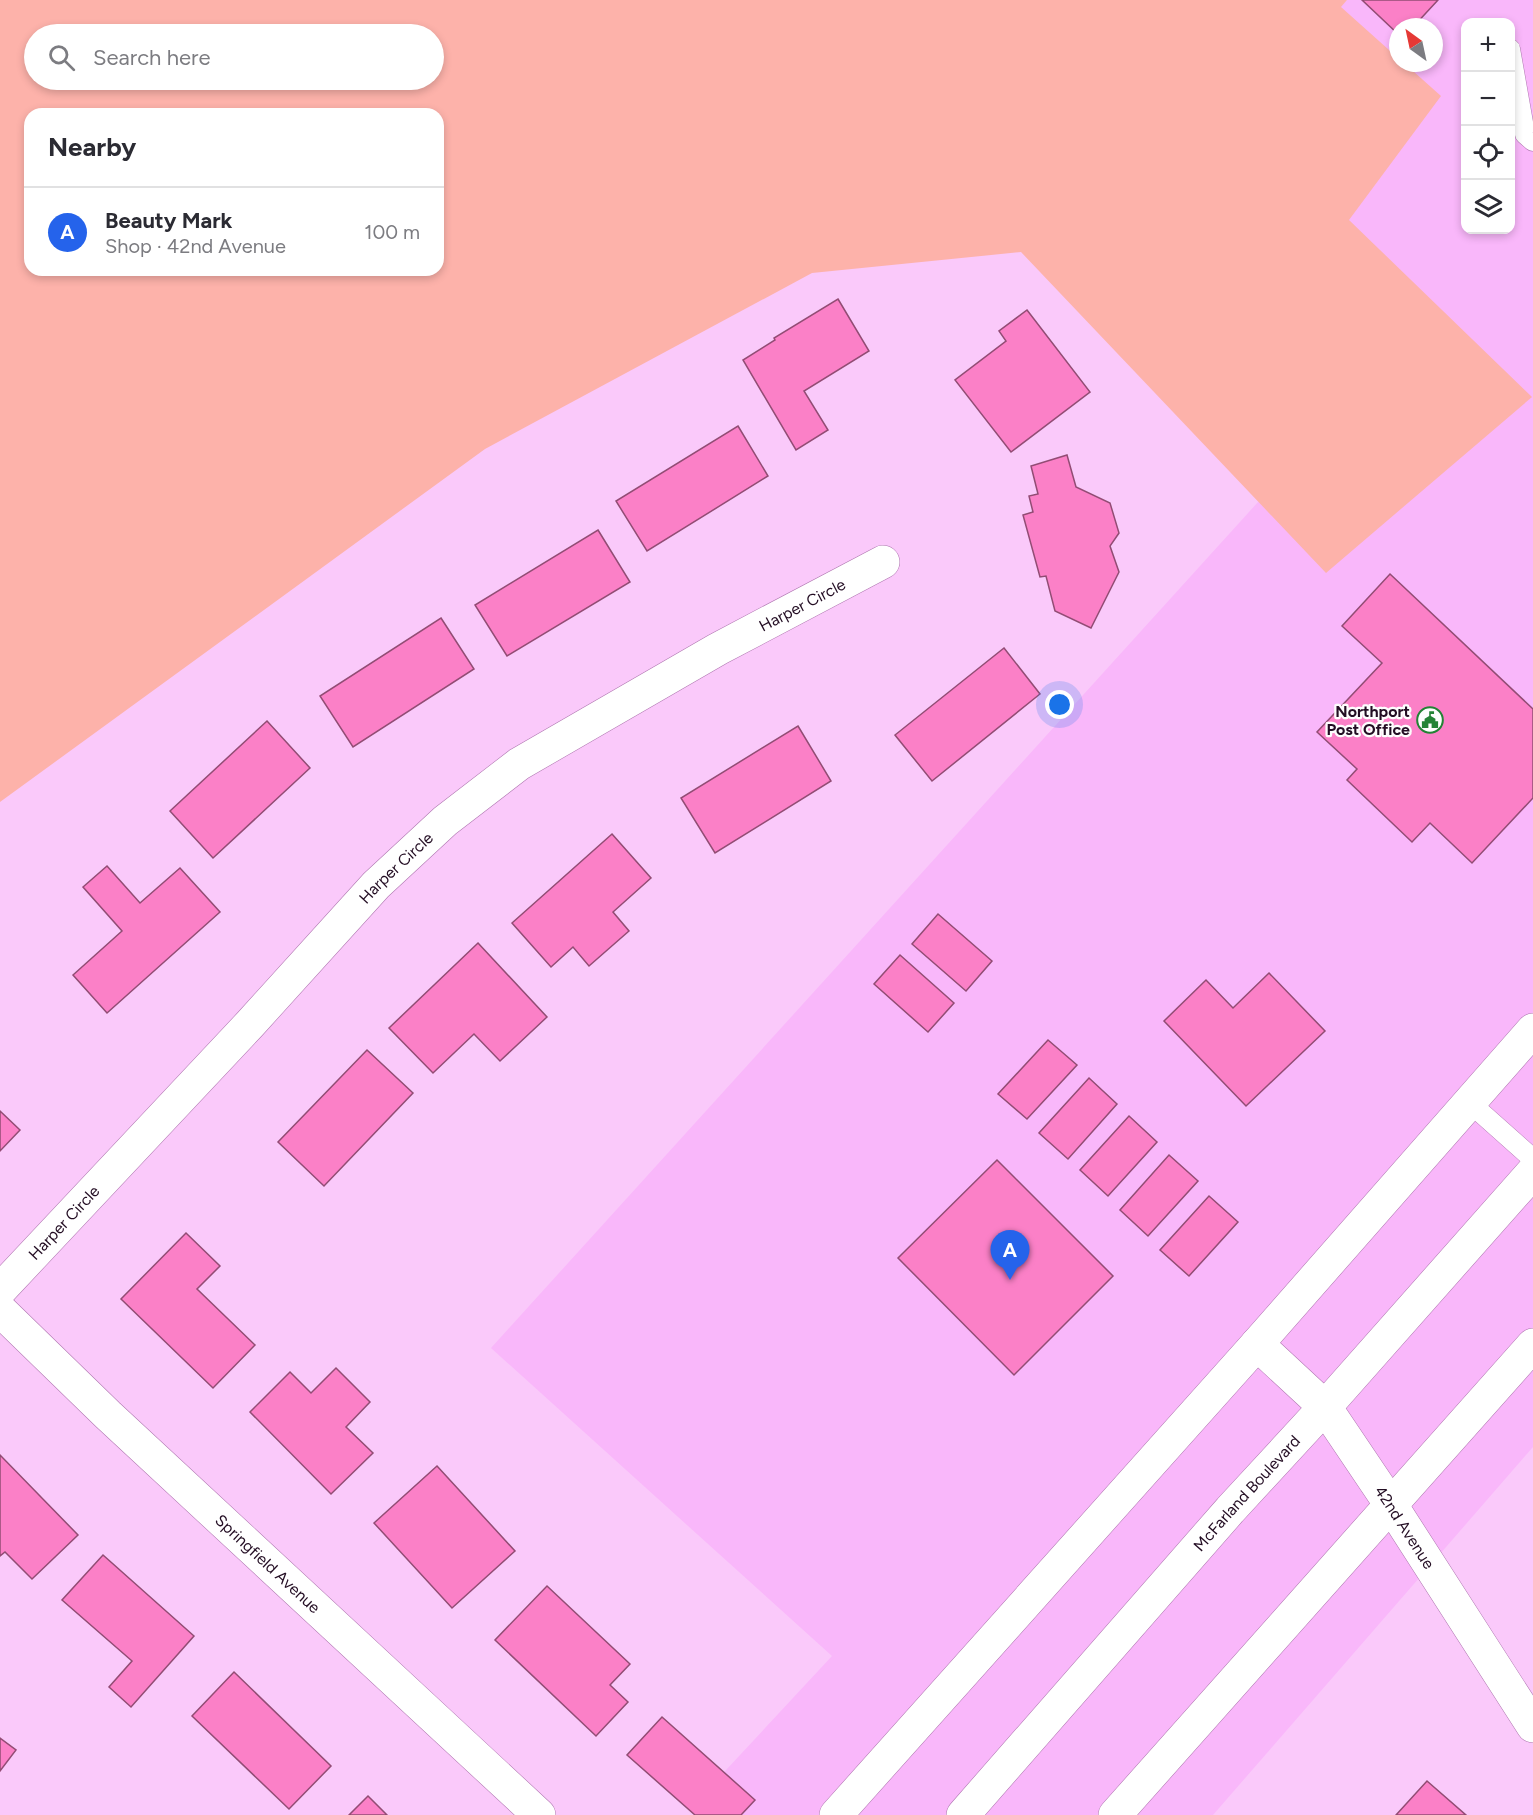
<!DOCTYPE html>
<html lang="en">
<head>
<meta charset="utf-8">
<style>
	:root { --surface:#fff; --page:#f7f7f7; --text:#2b2b33; --muted:#7c7c81; --line:#e1e1e2; --accent:#2563eb }
	body { margin:0; font-family:Figtree,sans-serif; background:var(--page); color:var(--text) }
	.controls { position:absolute; right:18px; top:18px; display:grid; overflow:hidden; border-radius:12px; box-shadow:0 3px 9px #0003 }
	.controls button { width:54px; height:54px; display:grid; place-items:center; padding:0; border:0; border-bottom:2px solid var(--line); background:var(--surface); color:var(--text); font:30px sans-serif }
	.compass { position:absolute; left:1389px; top:18px; width:54px; height:54px; border-radius:50%; background:var(--surface); box-shadow:0 3px 9px #0003; rotate:327deg }
	.you { position:absolute; left:1060px; top:705px; width:21px; height:21px; margin:-15px; border:4px solid #fff; border-radius:50%; background:#1a73e8; box-shadow:0 0 0 9px #1a73e833 }
	.badge { display:grid; place-items:center; width:39px; height:39px; border-radius:50%; background:var(--accent); color:#fff; font-size:20px; font-weight:700 }
	.pin { position:absolute; translate:-50% -50px; filter:drop-shadow(0 2px 3px #0008) }
	.pin::after { content:''; position:absolute; top:32px; width:21px; height:18px; background:inherit; clip-path:polygon(0 0,100% 0,50% 100%) }
	.list { margin:0; padding:0; list-style:none }
	h2 { display:flex; justify-content:space-between; align-items:center; height:78px; margin:0; padding:0 24px; font-size:26px }
	h2 small { font-size:20px; font-weight:400; color:var(--muted) }
	.list li { display:grid; grid-template-columns:39px 1fr auto; gap:18px; align-items:center; box-sizing:border-box; height:90px; padding:0 24px; border-top:2px solid var(--line) }
	.list b { display:block; font-size:22px; white-space:nowrap }
	.list p { margin:0; font-size:20px; white-space:nowrap; color:var(--muted) }
	.list em { font-size:20px; font-style:normal; color:var(--muted) }
	.icon { flex:none; width:33px; height:33px; fill:none; stroke:currentColor; stroke-width:2; stroke-linecap:round; stroke-linejoin:round }
	.map { position:relative; flex:none; width:1533px; height:1815px; overflow:hidden }
	.search { position:absolute; background:var(--surface); box-shadow:0 3px 9px #0003; left:24px; top:24px; width:420px; height:66px; display:flex; align-items:center; gap:15px; box-sizing:border-box; padding:0 21px; border-radius:33px; color:var(--muted); font-size:22px }
	.panel { position:absolute; background:var(--surface); box-shadow:0 3px 9px #0003; left:24px; top:108px; width:420px; height:168px; border-radius:18px }
	.map>svg:first-child { display:block }
	.built { fill:#f9b7fa; fill-rule:evenodd }
	.green { fill:#fdb2aa; fill-rule:evenodd }
	.building { fill:#fb80c7; stroke:#924c74; stroke-width:1.5 }
	.lines { fill:none; stroke-linecap:round; stroke-linejoin:round }
	.service-casing { stroke:#ae75af; stroke-width:21 }
	.minor-casing { stroke:#ae75af; stroke-width:34 }
	.trunk-casing { stroke:#ae75af; stroke-width:34 }
	.service { stroke:#fff; stroke-width:20 }
	.minor { stroke:#fff; stroke-width:33 }
	.trunk { stroke:#fff; stroke-width:33 }
	.labels { text-anchor:middle; dominant-baseline:central; stroke-width:4.5; stroke-linejoin:round; paint-order:stroke }
	.street-label { font-size:16px; fill:#230d23; stroke:#fdfdfd }
	.poi-label { font-size:16px; font-weight:bold; fill:#230d23; stroke:#fdfdfd; text-anchor:end }
</style>
</head>
<body>
<div class="map">
<svg width="1533" height="1815" viewBox="0 0 1533 1815">
	<rect width="100%" height="100%" fill="#fac9fa"/>
	<path class="built" d="M1347,0H1533V1447L1213,1815H707L713,1784L832,1656L491,1348L1278,480L1340,7ZM1466,22H1510V230H1466ZM1398,27H1434V63H1398Z"/>
	<path class="green" d="M0,0H1347L1341,7L1398,58V63H1404L1441,96L1349,220L1532,397L1326,573L1021,252L812,273L485,449L0,802ZM34,34H434V80H34ZM30,114H438V270H30Z"/>
	<g class="building">
		<polygon points="1362,0 1438,0 1413,27 1398,27 1398,34"/>
		<polygon points="838,299 869,351 804,391 828,430 796,450 743,360 775,340 774,338"/>
		<polygon points="1027,310 1090,392 1011,452 955,380 1006,341 999,331"/>
		<polygon points="738,426 768,476 647,551 616,501"/>
		<polygon points="1067,455 1076,487 1110,503 1119,533 1110,546 1119,572 1091,628 1055,611 1046,576 1040,577 1023,515 1033,512 1029,496 1038,494 1031,466"/>
		<polygon points="598,530 630,582 507,656 475,605"/>
		<polygon points="1390,574 1533,709 1533,798 1472,863 1430,823 1412,842 1347,780 1357,769 1317,732 1382,663 1342,626"/>
		<polygon points="441,618 474,669 353,747 320,696"/>
		<polygon points="1004,648 1040,694 932,781 895,735"/>
		<polygon points="267,721 310,768 213,858 170,811"/>
		<polygon points="798,726 831,781 715,853 681,798"/>
		<polygon points="612,834 651,878 613,912 629,931 589,966 573,947 551,967 512,923"/>
		<polygon points="107,866 140,903 180,868 220,912 107,1013 73,975 122,931 83,887"/>
		<polygon points="938,914 992,961 966,991 912,944"/>
		<polygon points="478,943 547,1017 500,1061 474,1034 433,1073 389,1028"/>
		<polygon points="900,955 954,1003 928,1032 874,984"/>
		<polygon points="1269,973 1325,1031 1246,1106 1164,1021 1206,980 1233,1008"/>
		<polygon points="1048,1040 1077,1065 1027,1119 998,1094"/>
		<polygon points="367,1050 413,1093 324,1186 278,1142"/>
		<polygon points="1089,1078 1117,1104 1068,1159 1039,1133"/>
		<polygon points="0,1111 20,1130 0,1151"/>
		<polygon points="1129,1116 1157,1142 1108,1196 1080,1170"/>
		<polygon points="1169,1155 1198,1181 1148,1236 1120,1210"/>
		<polygon points="997,1160 1113,1276 1014,1375 898,1258"/>
		<polygon points="1209,1196 1238,1222 1189,1276 1160,1250"/>
		<polygon points="186,1233 220,1266 197,1289 255,1345 213,1388 121,1299"/>
		<polygon points="336,1368 370,1402 346,1427 373,1453 331,1494 250,1412 290,1372 311,1393"/>
		<polygon points="0,1455 78,1535 32,1579 5,1552 0,1556"/>
		<polygon points="437,1466 515,1551 452,1608 374,1523"/>
		<polygon points="103,1555 194,1636 131,1707 109,1687 132,1661 62,1600"/>
		<polygon points="547,1586 630,1664 610,1685 628,1702 596,1736 495,1640"/>
		<polygon points="234,1672 331,1766 289,1809 192,1716"/>
		<polygon points="662,1717 755,1800 741,1815 695,1815 627,1755"/>
		<polygon points="0,1738 16,1750 0,1771"/>
		<polygon points="1427,1781 1466,1815 1396,1815"/>
		<polygon points="368,1796 387,1815 349,1815"/>
	</g>
	<g class="lines">
		<g class="service-casing">
			<g id="service">
				<polyline points="1510,49 1525,134 1533,141"/>
				<polyline points="1469,1102 1533,1159"/>
			</g>
		</g>
		<g class="minor-casing">
			<g id="minor">
				<path id="s1" d="M0,1290L250,1024L376,885L445,821L519,764L718,649L883,562"/>
				<path id="s2" d="M0,1310L108,1415L539,1815"/>
				<path id="s3" d="M1257,1344L1325,1407L1391,1505L1533,1726"/>
				<polyline points="836,1815 1257,1344 1533,1030"/>
			</g>
		</g>
		<g class="trunk-casing">
			<g id="trunk">
				<path id="s4" d="M963,1815L1230,1510L1325,1407L1533,1172"/>
				<polyline points="1115,1815 1533,1345"/>
			</g>
		</g>
		<use href="#service" class="service"/>
		<use href="#minor" class="minor"/>
		<use href="#trunk" class="trunk"/>
	</g>
	<defs>
		<g id="civic-ring" transform="scale(1.35)"><circle r="9.5" fill="#fdfdfd" stroke="#238335" stroke-width="1.5"/><path d="M-.6-6.5H3V-4.5H.6V-3L4-1V1h2V6H-6V1h2V-1L-.6-3ZM-1.2 2.5V6h2.4V2.5Z" fill="#238335"/></g>
	</defs>
	<g fill-rule="evenodd">
		<use href="#civic-ring" x="1430" y="720"/>
	</g>
	<g class="labels">
		<g class="street-label">
			<text stroke="none"><textPath href="#s1" startOffset="1065">Harper Circle</textPath></text>
			<text stroke="none"><textPath href="#s1" startOffset="579">Harper Circle</textPath></text>
			<text stroke="none"><textPath href="#s1" startOffset="93">Harper Circle</textPath></text>
			<text stroke="none"><textPath href="#s4" startOffset="429">McFarland Boulevard</textPath></text>
			<text stroke="none"><textPath href="#s3" startOffset="237">42nd Avenue</textPath></text>
			<text stroke="none"><textPath href="#s2" startOffset="369">Springfield Avenue</textPath></text>
		</g>
		<g class="poi-label">
			<text x="1410" y="711">Northport<tspan x="1410" dy="18">Post Office</tspan></text>
		</g>
	</g>
</svg>
<div class="controls">
<button>+</button>
<button>−</button>
<button><svg class="icon" aria-label="locate" viewBox="0 0 24 24"><circle cx="12" cy="12" r="6"/><path d="M12 2v4M12 18v4M2 12h4M18 12h4"/></svg></button>
<button><svg class="icon" aria-label="layers" viewBox="0 0 24 24"><path d="M12 4l9 5-9 5-9-5zM3 14l9 5 9-5"/></svg></button>
</div>
<svg class="compass" viewBox="-18 -18 36 36"><path d="M0-13l5 13h-10z" fill="#e53935"/><path d="M0 13l5-13h-10z" fill="#7c7c81"/></svg>
<div class="you"></div>
<div class="pin badge" style="left:1010px;top:1280px">A</div>
<div class="search"><svg class="icon" aria-label="search" viewBox="0 0 24 24"><circle cx="10" cy="10" r="6"/><path d="M15 15l6 6"/></svg>Search here</div>
<section class="panel">
<h2>Nearby<small></small></h2>
<ul class="list">
<li><span class="badge">A</span><div><b>Beauty Mark</b><p>Shop · 42nd Avenue</p></div><em>100 m</em></li>
</ul>
</section>
</div>
</body>
</html>
